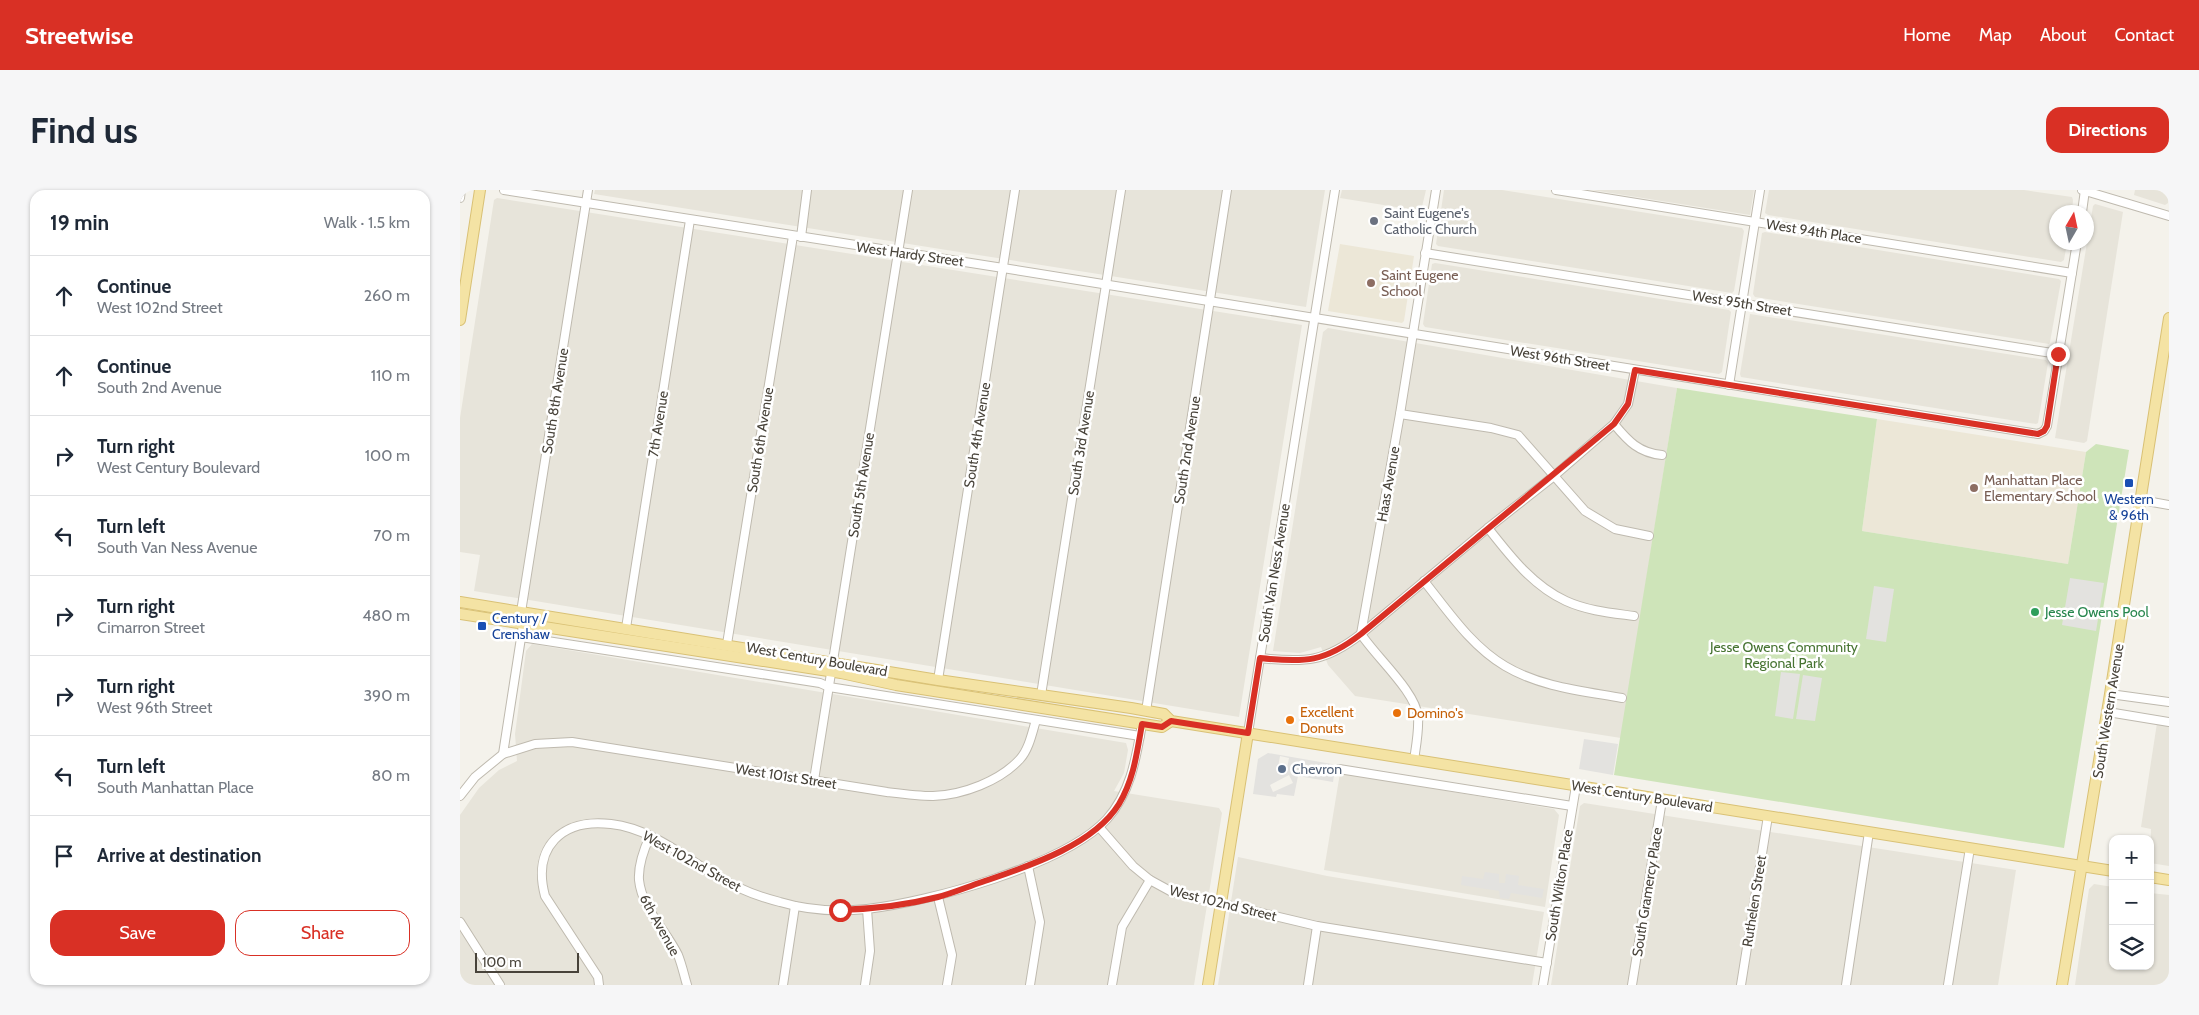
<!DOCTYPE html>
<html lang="en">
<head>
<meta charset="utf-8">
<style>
	:root { --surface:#fff; --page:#f6f6f7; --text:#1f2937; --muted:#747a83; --line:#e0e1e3; --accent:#d93025 }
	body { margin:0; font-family:Cabin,sans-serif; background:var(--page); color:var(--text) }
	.controls { position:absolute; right:15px; bottom:15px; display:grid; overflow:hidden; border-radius:10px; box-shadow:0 1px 4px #0004 }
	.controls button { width:45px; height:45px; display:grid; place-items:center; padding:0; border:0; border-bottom:1px solid var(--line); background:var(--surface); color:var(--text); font:25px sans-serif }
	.compass { position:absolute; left:1589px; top:15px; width:45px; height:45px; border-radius:50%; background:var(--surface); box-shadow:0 1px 4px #0004; rotate:9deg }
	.scale { position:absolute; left:15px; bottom:12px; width:104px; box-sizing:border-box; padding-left:5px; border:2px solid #48433a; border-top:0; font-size:14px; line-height:18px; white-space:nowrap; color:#48433a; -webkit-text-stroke:4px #fff; paint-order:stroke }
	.stop { position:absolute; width:15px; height:15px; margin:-11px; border:4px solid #d93025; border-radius:50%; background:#fff }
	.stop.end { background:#d93025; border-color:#fff; box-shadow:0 1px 5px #0008 }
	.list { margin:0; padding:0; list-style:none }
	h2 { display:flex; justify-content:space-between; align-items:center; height:65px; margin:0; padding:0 20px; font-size:21px }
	h2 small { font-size:16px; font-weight:400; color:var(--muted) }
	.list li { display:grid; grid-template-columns:32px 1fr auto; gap:15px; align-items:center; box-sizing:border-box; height:80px; padding:0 20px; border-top:1px solid var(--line) }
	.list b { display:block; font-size:19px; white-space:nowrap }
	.list p { margin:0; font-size:16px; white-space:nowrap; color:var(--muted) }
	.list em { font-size:16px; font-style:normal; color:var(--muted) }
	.actions { display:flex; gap:10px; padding:15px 20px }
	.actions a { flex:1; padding:11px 0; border:1px solid var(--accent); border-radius:15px; text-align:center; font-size:18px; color:var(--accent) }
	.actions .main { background:var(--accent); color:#fff }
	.icon { flex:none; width:28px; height:28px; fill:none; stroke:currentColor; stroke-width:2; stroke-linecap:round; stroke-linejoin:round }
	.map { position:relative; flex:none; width:1709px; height:795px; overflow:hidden; border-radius:15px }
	header { display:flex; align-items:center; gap:30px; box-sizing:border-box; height:70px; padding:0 25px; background:var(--accent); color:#fff }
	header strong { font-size:24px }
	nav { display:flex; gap:28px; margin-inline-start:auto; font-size:18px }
	.intro { display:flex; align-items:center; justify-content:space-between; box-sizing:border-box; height:120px; padding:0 30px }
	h1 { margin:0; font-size:35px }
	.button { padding:12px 22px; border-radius:15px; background:var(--accent); color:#fff; font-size:18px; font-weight:700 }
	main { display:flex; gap:30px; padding:0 30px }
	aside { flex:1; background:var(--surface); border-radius:15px; box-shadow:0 1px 4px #0004 }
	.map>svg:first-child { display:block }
	.residential { fill:#e7e4da }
	.education { fill:#ece7d7 }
	.green { fill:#cee4b9 }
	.parking { fill:#e3e2df; fill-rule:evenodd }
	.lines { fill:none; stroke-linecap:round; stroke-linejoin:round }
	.minor-casing { stroke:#bfbaaf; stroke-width:10 }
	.major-casing { stroke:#d9c175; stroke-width:12 }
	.minor { stroke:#fff; stroke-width:8 }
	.major { stroke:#f4e3a4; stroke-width:10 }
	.route { stroke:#d93025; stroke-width:6 }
	.worship-dot { fill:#6b7280; stroke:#fff; stroke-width:2 }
	.education-dot { fill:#8d6e63; stroke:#fff; stroke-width:2 }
	.transit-dot { fill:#1a4fb4; stroke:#fff; stroke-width:2 }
	.leisure-dot { fill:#2e9e5b; stroke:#fff; stroke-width:2 }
	.food-dot { fill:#e8710a; stroke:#fff; stroke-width:2 }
	.service-dot { fill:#5c6f8a; stroke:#fff; stroke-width:2 }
	.labels { text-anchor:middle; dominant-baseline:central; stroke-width:5; stroke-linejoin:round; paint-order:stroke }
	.worship-label { font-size:14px; fill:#5b616d; stroke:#fff; text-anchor:start }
	.street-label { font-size:14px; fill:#48433a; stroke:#fff }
	.education-label { font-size:14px; fill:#785e54; stroke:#fff; text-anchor:start }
	.transit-label { font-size:14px; fill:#164399; stroke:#fff }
	.leisure-label { font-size:14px; fill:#27864d; stroke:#fff; text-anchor:start }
	.park-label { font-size:14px; fill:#477432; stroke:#fff }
	.food-label { font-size:14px; fill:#c56008; stroke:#fff; text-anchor:start }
	.service-label { font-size:14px; fill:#4e5e75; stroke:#fff; text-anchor:start }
</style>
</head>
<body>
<header>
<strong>Streetwise</strong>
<nav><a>Home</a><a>Map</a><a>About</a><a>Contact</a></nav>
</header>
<div class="intro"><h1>Find us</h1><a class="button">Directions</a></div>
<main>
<aside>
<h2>19 min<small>Walk · 1.5 km</small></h2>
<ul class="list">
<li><svg class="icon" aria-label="ahead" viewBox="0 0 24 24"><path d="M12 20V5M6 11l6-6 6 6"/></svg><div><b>Continue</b><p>West 102nd Street</p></div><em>260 m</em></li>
<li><svg class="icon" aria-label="ahead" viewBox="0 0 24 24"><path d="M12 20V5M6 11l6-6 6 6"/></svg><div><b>Continue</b><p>South 2nd Avenue</p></div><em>110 m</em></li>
<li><svg class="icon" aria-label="right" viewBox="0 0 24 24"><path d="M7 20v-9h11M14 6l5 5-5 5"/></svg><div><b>Turn right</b><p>West Century Boulevard</p></div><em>100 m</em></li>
<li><svg class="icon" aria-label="left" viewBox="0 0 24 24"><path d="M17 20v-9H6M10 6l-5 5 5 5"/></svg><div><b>Turn left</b><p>South Van Ness Avenue</p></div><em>70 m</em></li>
<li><svg class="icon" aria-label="right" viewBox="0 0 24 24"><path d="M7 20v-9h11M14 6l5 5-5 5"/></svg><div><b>Turn right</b><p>Cimarron Street</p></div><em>480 m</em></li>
<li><svg class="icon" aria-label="right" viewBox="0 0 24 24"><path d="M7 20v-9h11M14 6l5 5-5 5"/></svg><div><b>Turn right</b><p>West 96th Street</p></div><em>390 m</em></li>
<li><svg class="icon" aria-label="left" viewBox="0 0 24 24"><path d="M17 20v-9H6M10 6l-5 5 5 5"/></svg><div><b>Turn left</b><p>South Manhattan Place</p></div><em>80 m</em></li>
<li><svg class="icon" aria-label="arrive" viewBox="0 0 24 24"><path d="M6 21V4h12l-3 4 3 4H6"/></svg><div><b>Arrive at destination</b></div></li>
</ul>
<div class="actions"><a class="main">Save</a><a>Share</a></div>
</aside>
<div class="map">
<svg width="1709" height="795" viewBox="0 0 1709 795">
	<rect width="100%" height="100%" fill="#f4f2eb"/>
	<g class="residential">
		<polygon points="135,0 865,0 846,117 134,4"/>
		<polygon points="882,0 966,0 961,21 880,8"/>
		<polygon points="984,0 1042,0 1282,38 1284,41 1274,101 1272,103 978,56 976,54"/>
		<polygon points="1132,0 1294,0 1290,25"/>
		<polygon points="1309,0 1564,0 1612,7 1613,10 1612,22 1596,22 1596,52 1607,53 1604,70 1601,72 1308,25 1305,23"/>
		<polygon points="1675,0 1709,0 1708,13 1705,15 1674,5"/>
		<polygon points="37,8 842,135 779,527 14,401 20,365 0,362 0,228 34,10"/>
		<polygon points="1635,14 1663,22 1627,251 1624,253 1595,248 1633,16"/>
		<polygon points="1305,42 1599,89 1601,91 1590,152 1589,154 1295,107 1293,104 1302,43"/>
		<polygon points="975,73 1269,120 1271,122 1262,182 1259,184 965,137 963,134 972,74"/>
		<polygon points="1290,124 1586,170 1588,173 1578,233 1576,234 1281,187 1280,184"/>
		<polygon points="868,138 1217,198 1161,548 895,506 868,475 861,457 840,463 813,461 863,142"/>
		<polygon points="72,454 666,553 668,560 664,583 654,601 759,618 762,623 734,795 0,795 0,625 19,598 39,580 57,571 55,544 66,461"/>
		<polygon points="1697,533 1709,535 1709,676 1690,673 1691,639 1681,637"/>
		<polygon points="880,583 1094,619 1099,625 1085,717 864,680"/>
		<polygon points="1124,613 1556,680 1538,795 1091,795 1120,616"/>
		<polygon points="778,667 867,686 1084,722 1072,795 758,795"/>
		<polygon points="1634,694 1653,697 1653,776 1690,776 1690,703 1709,705 1709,795 1615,795 1629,699"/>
	</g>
	<g class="education">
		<polygon points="880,54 954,66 944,131 942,133 868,121"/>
		<polygon points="1417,229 1626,262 1608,374 1402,341"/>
	</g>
	<polygon class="green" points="1217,198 1417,229 1402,341 1608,374 1626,262 1636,254 1669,260 1604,658 1154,585"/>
	<g class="parking">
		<polygon points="1610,388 1644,393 1636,441 1602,435"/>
		<polygon points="1414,396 1434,399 1426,452 1406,449"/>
		<polygon points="1321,482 1340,484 1333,529 1315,526"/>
		<polygon points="1343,485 1362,488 1355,531 1336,529"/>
		<polygon points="1124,549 1158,554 1153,585 1119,579"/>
		<path d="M808,563L872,574L875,578L873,592L838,586L834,606L817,604L816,607L793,604L798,569ZM820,566L829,568L826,584L817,583ZM829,585L833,593L813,602L810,595Z"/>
		<polygon points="1025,682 1039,684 1039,693 1045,693 1046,684 1059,686 1058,695 1084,699 1082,708 1051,703 1049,709 1040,708 1039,701 1001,695 1002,686 1023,689"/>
	</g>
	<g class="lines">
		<g class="minor-casing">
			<g id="minor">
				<polyline points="44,0 543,78 1578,244 1584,241 1587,236 1617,52"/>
				<polyline points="1096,0 1612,83"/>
				<polyline points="1622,0 1709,26"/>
				<polyline points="0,8 1,0"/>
				<polyline points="1622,22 1625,0"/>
				<polyline points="341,47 347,0"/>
				<polyline points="965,63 1598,164"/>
				<polyline points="1269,195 1300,0"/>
				<polyline points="940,224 1031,238 1058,245 1125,321 1155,339 1189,346"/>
				<path d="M1154,234C1168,251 1179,263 1202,265"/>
				<polyline points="1681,310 1709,315"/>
				<path d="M1028,338C1050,366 1073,396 1106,411C1128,421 1152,423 1174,426"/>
				<path d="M964,391C988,421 1011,456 1045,476C1080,497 1123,501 1162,508"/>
				<polyline points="61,422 128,0"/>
				<polyline points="166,438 230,30"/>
				<polyline points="61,447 360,493 369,497 680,546"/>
				<polyline points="267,454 333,46"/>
				<path d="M800,468C845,473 865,472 901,444L1028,338L1094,286L1154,234L1168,214L1175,180"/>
				<polyline points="478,490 555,0"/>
				<polyline points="1650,504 1709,512"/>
				<polyline points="581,505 661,0"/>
				<polyline points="686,521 767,0"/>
				<polyline points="1648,522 1709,532"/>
				<polyline points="788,543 875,0"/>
				<path d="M43,564L75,554L112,552L427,602C443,604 458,606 473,606C503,605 540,591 560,569C569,559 572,543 576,530"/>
				<path d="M954,570C956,556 959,541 958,527C956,502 916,467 901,444L940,224L976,0"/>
				<polyline points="879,579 1112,616"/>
				<polyline points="354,590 448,0"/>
				<polyline points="0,606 15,587 43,564 63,435"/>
				<polyline points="639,637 673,676 690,690 712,702 857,736 1087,773"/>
				<path d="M190,646C184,659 178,675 179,690C182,719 206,740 218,765C222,775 224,785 227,795"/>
				<polyline points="568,676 580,732 570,795"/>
				<polyline points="478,707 492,765 487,795"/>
				<polyline points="0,732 40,795"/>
				<path d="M139,795L138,787L85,706C72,657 102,628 151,634C189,638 222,665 253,684C274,697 296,706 320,712C347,720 379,722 407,719C469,712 605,675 647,629C671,602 676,568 682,534"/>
				<polyline points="323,795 335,716"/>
				<polyline points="405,795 410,761 407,719"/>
				<polyline points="652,795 662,737 690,690"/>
				<polyline points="848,795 857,736"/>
				<polyline points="1083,795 1116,596"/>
				<polyline points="1172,795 1202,610"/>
				<polyline points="1281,795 1308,626"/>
				<polyline points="1386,795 1409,642"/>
				<polyline points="1488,795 1510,658"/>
			</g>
		</g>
		<g class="major-casing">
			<g id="major">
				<polyline points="0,130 20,0"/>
				<polyline points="0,412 478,490 671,518 704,524 711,531 1653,681"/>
				<polyline points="0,424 381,483 436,495 702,537 711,531"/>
				<polyline points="1690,687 1709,690"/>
				<polyline points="748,795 788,543"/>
				<polyline points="1602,795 1650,504 1709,128"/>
			</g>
		</g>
		<use href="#minor" class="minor"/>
		<use href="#major" class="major"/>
	</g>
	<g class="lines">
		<path class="route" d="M380,720C412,719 447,715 478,707C493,703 507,697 522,692C566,677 633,656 659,614C674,589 677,562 682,534L702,537L711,531L788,543L800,468C845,473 865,472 901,444L1154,234L1168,214L1175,180L1578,244L1584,241L1587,236L1598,164"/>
	</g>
	<circle class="worship-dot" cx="914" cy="31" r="5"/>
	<g class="education-dot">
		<circle cx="911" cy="93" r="5"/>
		<circle cx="1514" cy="298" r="5"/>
	</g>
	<g class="transit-dot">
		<rect x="1664" y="288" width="10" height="10" rx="2.5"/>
		<rect x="17" y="431" width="10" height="10" rx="2.5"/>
	</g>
	<circle class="leisure-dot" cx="1575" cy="422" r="5"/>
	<g class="food-dot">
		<circle cx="937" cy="523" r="5"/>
		<circle cx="830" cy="530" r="5"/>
	</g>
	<circle class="service-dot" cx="822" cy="579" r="5"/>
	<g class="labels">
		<g class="worship-label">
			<text x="924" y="23">Saint Eugene's<tspan x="924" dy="16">Catholic Church</tspan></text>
		</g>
		<g class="street-label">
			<text transform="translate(1354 41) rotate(9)">West 94th Place</text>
			<text transform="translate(450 64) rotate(8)">West Hardy Street</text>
			<text transform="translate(1282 113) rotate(9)">West 95th Street</text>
			<text transform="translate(1100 168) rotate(9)">West 96th Street</text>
			<text transform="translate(95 211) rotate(-81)">South 8th Avenue</text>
			<text transform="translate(198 234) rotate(-81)">7th Avenue</text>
			<text transform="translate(517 245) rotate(-81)">South 4th Avenue</text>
			<text transform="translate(300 250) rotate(-81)">South 6th Avenue</text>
			<text transform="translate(621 253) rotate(-81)">South 3rd Avenue</text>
			<text transform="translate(727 260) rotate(-81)">South 2nd Avenue</text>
			<text transform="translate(928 294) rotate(-80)">Haas Avenue</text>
			<text transform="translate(401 295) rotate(-81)">South 5th Avenue</text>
			<text transform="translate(814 383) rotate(-81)">South Van Ness Avenue</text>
			<text transform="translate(357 469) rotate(10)">West Century Boulevard</text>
			<text transform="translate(1648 521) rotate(-81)">South Western Avenue</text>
			<text transform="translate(326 586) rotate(9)">West 101st Street</text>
			<text transform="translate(1182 606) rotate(9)">West Century Boulevard</text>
			<text transform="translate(232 671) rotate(29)">West 102nd Street</text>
			<text transform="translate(1099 695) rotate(-81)">South Wilton Place</text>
			<text transform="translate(1187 702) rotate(-81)">South Gramercy Place</text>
			<text transform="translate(1294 711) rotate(-81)">Ruthelen Street</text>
			<text transform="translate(763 713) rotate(14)">West 102nd Street</text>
			<text transform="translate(200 735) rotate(61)">6th Avenue</text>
		</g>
		<g class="education-label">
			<text x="921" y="85">Saint Eugene<tspan x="921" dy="16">School</tspan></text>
			<text x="1524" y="290">Manhattan Place<tspan x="1524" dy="16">Elementary School</tspan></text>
		</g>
		<g class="transit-label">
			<text x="1669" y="309">Western<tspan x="1669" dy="16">&amp; 96th</tspan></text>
			<text x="32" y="428" text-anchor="start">Century /<tspan x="32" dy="16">Crenshaw</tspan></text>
		</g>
		<g class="leisure-label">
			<text x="1585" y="422">Jesse Owens Pool</text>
		</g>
		<g class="park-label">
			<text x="1324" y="457">Jesse Owens Community<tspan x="1324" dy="16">Regional Park</tspan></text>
		</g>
		<g class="food-label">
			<text x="840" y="522">Excellent<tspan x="840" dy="16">Donuts</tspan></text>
			<text x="947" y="523">Domino's</text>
		</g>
		<g class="service-label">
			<text x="832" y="579">Chevron</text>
		</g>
	</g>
</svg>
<div class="controls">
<button>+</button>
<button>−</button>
<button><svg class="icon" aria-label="layers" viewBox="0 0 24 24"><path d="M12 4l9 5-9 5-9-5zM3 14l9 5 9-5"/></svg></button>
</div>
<svg class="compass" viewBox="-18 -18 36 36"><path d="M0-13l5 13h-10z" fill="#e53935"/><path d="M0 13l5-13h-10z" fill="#747a83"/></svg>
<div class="scale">100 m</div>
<div class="stop" style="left:380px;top:720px"></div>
<div class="stop end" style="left:1598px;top:164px"></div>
</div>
</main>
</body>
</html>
